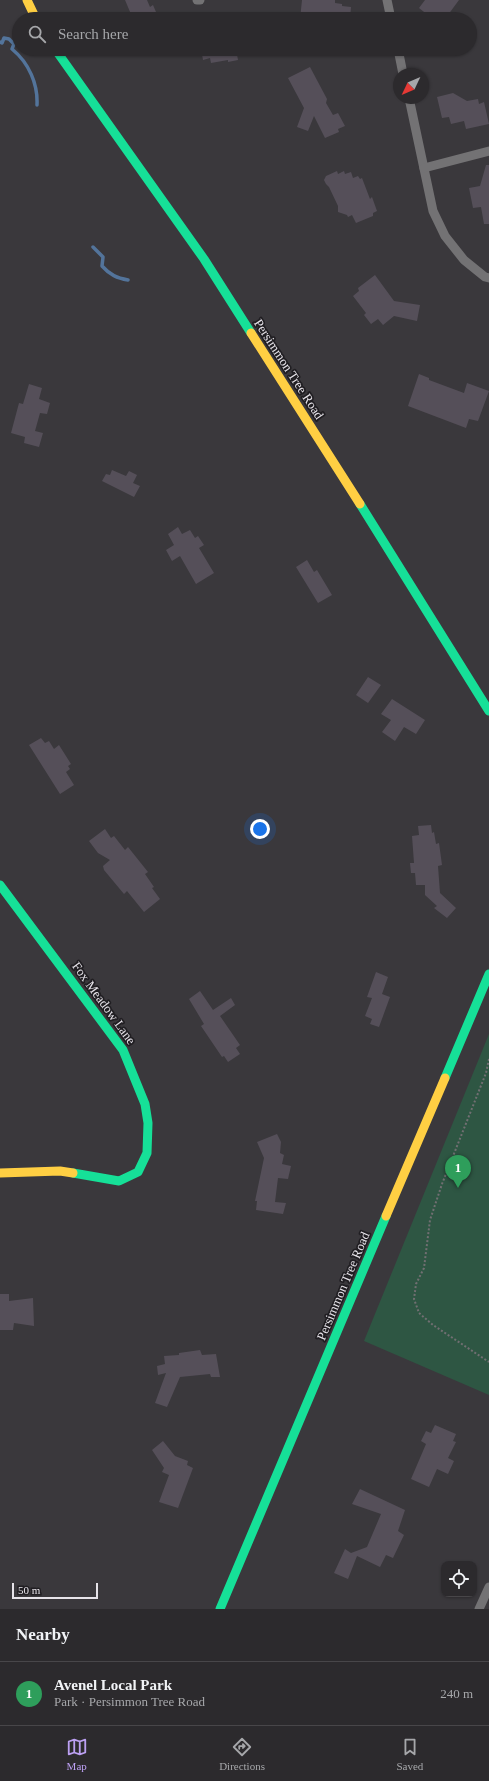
<!DOCTYPE html>
<html lang="en">
<head>
<meta charset="utf-8">
<style>
	:root { --surface:#2c2a2d; --page:#343235; --text:#f1f3f6; --muted:#a6a7aa; --line:#484649; --accent:#bca0f2 }
	body { margin:0; font-family:"Times New Roman",serif; background:var(--page); color:var(--text) }
	.controls { position:absolute; right:12px; bottom:12px; display:grid; overflow:hidden; border-radius:8px; box-shadow:0 1px 3px #0004 }
	.controls button { width:36px; height:36px; display:grid; place-items:center; padding:0; border:0; border-bottom:1px solid var(--line); background:var(--surface); color:var(--text); font:20px sans-serif }
	.compass { position:absolute; left:393px; top:68px; width:36px; height:36px; border-radius:50%; background:var(--surface); box-shadow:0 1px 3px #0004; rotate:226deg }
	.scale { position:absolute; left:12px; bottom:10px; width:86px; box-sizing:border-box; padding-left:4px; border:2px solid #e6e3e9; border-top:0; font-size:11px; line-height:14px; white-space:nowrap; color:#e6e3e9; -webkit-text-stroke:3px #201e22; paint-order:stroke }
	.you { position:absolute; left:260px; top:829px; width:14px; height:14px; margin:-10px; border:3px solid #fff; border-radius:50%; background:#1a73e8; box-shadow:0 0 0 6px #1a73e833 }
	.badge { display:grid; place-items:center; width:26px; height:26px; border-radius:50%; background:var(--accent); color:#fff; font-size:13px; font-weight:700 }
	.pin { position:absolute; translate:-50% -33px; filter:drop-shadow(0 1px 2px #0008) }
	.pin::after { content:''; position:absolute; top:21px; width:14px; height:12px; background:inherit; clip-path:polygon(0 0,100% 0,50% 100%) }
	.list { margin:0; padding:0; list-style:none }
	h2 { display:flex; justify-content:space-between; align-items:center; height:52px; margin:0; padding:0 16px; font-size:17px }
	h2 small { font-size:13px; font-weight:400; color:var(--muted) }
	.list li { display:grid; grid-template-columns:26px 1fr auto; gap:12px; align-items:center; box-sizing:border-box; height:64px; padding:0 16px; border-top:1px solid var(--line) }
	.list b { display:block; font-size:15px; white-space:nowrap }
	.list p { margin:0; font-size:13px; white-space:nowrap; color:var(--muted) }
	.list em { font-size:13px; font-style:normal; color:var(--muted) }
	.icon { flex:none; width:22px; height:22px; fill:none; stroke:currentColor; stroke-width:2; stroke-linecap:round; stroke-linejoin:round }
	.map { position:relative; flex:none; width:489px; height:1609px; overflow:hidden }
	.search { position:absolute; background:var(--surface); box-shadow:0 1px 3px #0004; left:12px; right:12px; top:12px; height:44px; display:flex; align-items:center; gap:10px; box-sizing:border-box; padding:0 14px; border-radius:22px; color:var(--muted); font-size:15px }
	.sheet { height:116px; background:var(--surface) }
	nav { display:flex; justify-content:space-around; align-items:center; box-sizing:border-box; height:56px; border-top:1px solid var(--line); background:var(--surface); font-size:11px; color:var(--muted) }
	nav a { display:grid; justify-items:center; gap:2px }
	nav .on { color:var(--accent) }
	.map>svg:first-child { display:block }
	.green { fill:#2e5643 }
	.lines { fill:none; stroke-linecap:round; stroke-linejoin:round }
	.stream { stroke:#53749b; stroke-width:3.5 }
	.building { fill:#554f59 }
	.path { stroke:#716f72; stroke-width:2; stroke-dasharray:2 2; stroke-linecap:butt }
	.street { stroke:#737274; stroke-width:9 }
	.fast { stroke:#16e098; stroke-width:9 }
	.slow { stroke:#ffcf43; stroke-width:9 }
	.labels { text-anchor:middle; dominant-baseline:central; stroke-width:3.5; stroke-linejoin:round; paint-order:stroke }
	.street-label { font-size:13px; fill:#e6e3e9; stroke:#201e22 }
</style>
</head>
<body>
<div class="map">
<svg width="489" height="1609" viewBox="0 0 489 1609">
	<rect width="100%" height="100%" fill="#3a383c"/>
	<polygon class="green" points="489,1034 489,1395 364,1341"/>
	<g class="lines">
		<g class="stream">
			<path d="M0,42L2,43L4,38L9,39L14,44L12,49C29,63 38,84 37,105"/>
			<path d="M93,247L103,257L102,266C110,275 117,278 128,280"/>
		</g>
	</g>
	<g class="building">
		<polygon points="125,0 147,0 150,7 153,5 159,19 133,19"/>
		<polygon points="302,0 335,0 335,3 342,4 342,6 351,7 350,19 300,19"/>
		<polygon points="425,0 459,0 445,19 433,19 419,8"/>
		<polygon points="201,49 236,49 238,60 228,62 228,60 211,63 210,58 203,60"/>
		<polygon points="310,67 327,99 326,103 333,115 338,113 345,126 338,129 339,132 325,138 314,116 308,131 297,127 304,108 288,78"/>
		<polygon points="453,93 467,101 478,99 479,104 484,102 489,124 466,129 464,121 451,124 449,117 442,118 437,97"/>
		<polygon points="486,165 489,165 489,224 484,224 481,207 473,208 469,188 480,186"/>
		<polygon points="337,171 338,174 344,171 345,174 351,172 353,178 358,176 360,179 362,178 370,199 372,197 377,211 373,213 373,216 356,223 352,215 348,217 347,215 338,212 338,206 329,187 326,184 324,180 326,176"/>
		<polygon points="375,275 394,301 420,305 417,321 394,316 383,325 378,319 371,324 364,315 366,313 353,296 359,291 358,288"/>
		<polygon points="419,374 429,378 429,380 464,393 467,383 489,391 478,421 469,419 466,428 408,406"/>
		<polygon points="29,384 42,388 39,399 50,403 47,414 40,413 35,431 43,433 39,447 24,443 25,437 11,433 19,403 23,404"/>
		<polygon points="112,470 126,476 129,471 137,475 133,483 140,486 134,497 102,481 106,474 110,475"/>
		<polygon points="178,527 182,534 190,530 195,538 198,536 204,545 199,548 214,573 196,584 180,556 172,561 166,550 174,545 168,534"/>
		<polygon points="307,560 314,572 317,570 332,595 318,603 296,567"/>
		<polygon points="368,677 381,685 368,703 356,695"/>
		<polygon points="392,699 425,720 416,734 404,727 395,741 382,732 391,720 381,714"/>
		<polygon points="41,738 45,743 49,741 54,749 59,745 71,764 68,766 70,769 66,772 74,785 60,794 29,745"/>
		<polygon points="431,825 432,833 434,832 436,844 439,843 442,865 438,866 440,893 456,908 447,918 434,908 437,906 425,895 425,885 416,885 415,873 411,873 410,863 414,863 412,836 419,835 418,826"/>
		<polygon points="105,829 111,838 114,836 125,850 128,847 148,872 145,874 154,887 152,888 160,899 144,912 127,891 124,894 104,870 103,866 110,860 98,853 89,841"/>
		<polygon points="376,972 388,977 382,994 390,997 379,1027 370,1024 372,1019 365,1016 372,998 367,997"/>
		<polygon points="200,991 213,1010 231,998 235,1005 220,1016 240,1045 236,1048 240,1054 228,1062 224,1056 222,1057 201,1026 204,1024 189,999"/>
		<polygon points="277,1134 281,1142 280,1153 284,1155 282,1164 291,1166 288,1179 278,1178 275,1202 286,1203 283,1214 256,1210 257,1201 255,1201 264,1158 257,1142"/>
		<polygon points="0,1294 9,1294 9,1301 33,1298 34,1326 14,1323 13,1330 0,1330"/>
		<polygon points="200,1350 202,1355 216,1354 220,1377 211,1377 210,1374 180,1377 167,1407 155,1403 166,1373 158,1375 157,1366 165,1364 164,1356 179,1355 179,1353"/>
		<polygon points="435,1425 456,1434 453,1441 456,1442 448,1458 454,1461 448,1474 437,1469 429,1487 411,1479 426,1444 421,1441 426,1431 431,1433"/>
		<polygon points="163,1441 175,1456 188,1461 187,1465 193,1468 178,1508 159,1502 169,1475 162,1472 164,1468 152,1450"/>
		<polygon points="360,1489 405,1510 398,1531 404,1535 393,1558 386,1555 380,1567 357,1556 348,1579 334,1573 345,1549 351,1553 367,1547 381,1514 352,1504"/>
	</g>
	<g class="lines">
		<polyline class="path" points="489,1059 486,1073 442,1184 430,1220 424,1268 416,1284 414,1299 419,1313 433,1325 489,1362"/>
		<g class="street">
			<polyline points="197,0 200,0"/>
			<polyline points="387,0 391,19"/>
			<polyline points="398,49 403,74"/>
			<polyline points="409,98 433,211 445,236 464,260 485,277 489,278"/>
			<polyline points="424,168 489,151"/>
			<polyline points="479,1609 489,1587"/>
		</g>
		<g class="fast">
			<polyline points="55,49 204,259 251,333"/>
			<polyline points="360,504 489,711"/>
			<polyline points="0,885 123,1050 145,1104 148,1123 147,1153 138,1172 119,1181 73,1173"/>
			<polyline points="445,1078 489,974"/>
			<polyline points="220,1609 386,1216"/>
		</g>
		<g class="slow">
			<polyline points="27,0 36,19"/>
			<polyline points="251,333 360,504"/>
			<polyline points="0,1173 60,1171 73,1173"/>
			<polyline points="386,1216 445,1078"/>
		</g>
	</g>
	<g class="labels">
		<g class="street-label">
			<text transform="translate(289 369) rotate(57)">Persimmon Tree Road</text>
			<text transform="translate(104 1003) rotate(54)">Fox Meadow Lane</text>
			<text transform="translate(343 1286) rotate(-67)">Persimmon Tree Road</text>
		</g>
	</g>
</svg>
<div class="controls">
<button><svg class="icon" aria-label="locate" viewBox="0 0 24 24"><circle cx="12" cy="12" r="6"/><path d="M12 2v4M12 18v4M2 12h4M18 12h4"/></svg></button>
</div>
<svg class="compass" viewBox="-18 -18 36 36"><path d="M0-13l5 13h-10z" fill="#e53935"/><path d="M0 13l5-13h-10z" fill="#a6a7aa"/></svg>
<div class="scale">50 m</div>
<div class="you"></div>
<div class="pin badge" style="left:458px;top:1188px;background:#2e9e5b">1</div>
<div class="search"><svg class="icon" aria-label="search" viewBox="0 0 24 24"><circle cx="10" cy="10" r="6"/><path d="M15 15l6 6"/></svg>Search here</div>
</div>
<section class="sheet">
<h2>Nearby<small></small></h2>
<ul class="list">
<li><span class="badge" style="background:#2e9e5b">1</span><div><b>Avenel Local Park</b><p>Park · Persimmon Tree Road</p></div><em>240 m</em></li>
</ul>
</section>
<nav>
<a class="on"><svg class="icon" aria-label="map" viewBox="0 0 24 24"><path d="M3 6l6-2 6 2 6-2v14l-6 2-6-2-6 2zM9 4v14M15 6v14"/></svg>Map</a>
<a><svg class="icon" aria-label="directions" viewBox="0 0 24 24"><path d="M12 3l9 9-9 9-9-9zM9 14v-3h6M13 9l2 2-2 2"/></svg>Directions</a>
<a><svg class="icon" aria-label="saved" viewBox="0 0 24 24"><path d="M7 4h10v16l-5-4-5 4z"/></svg>Saved</a>
</nav>
</body>
</html>
